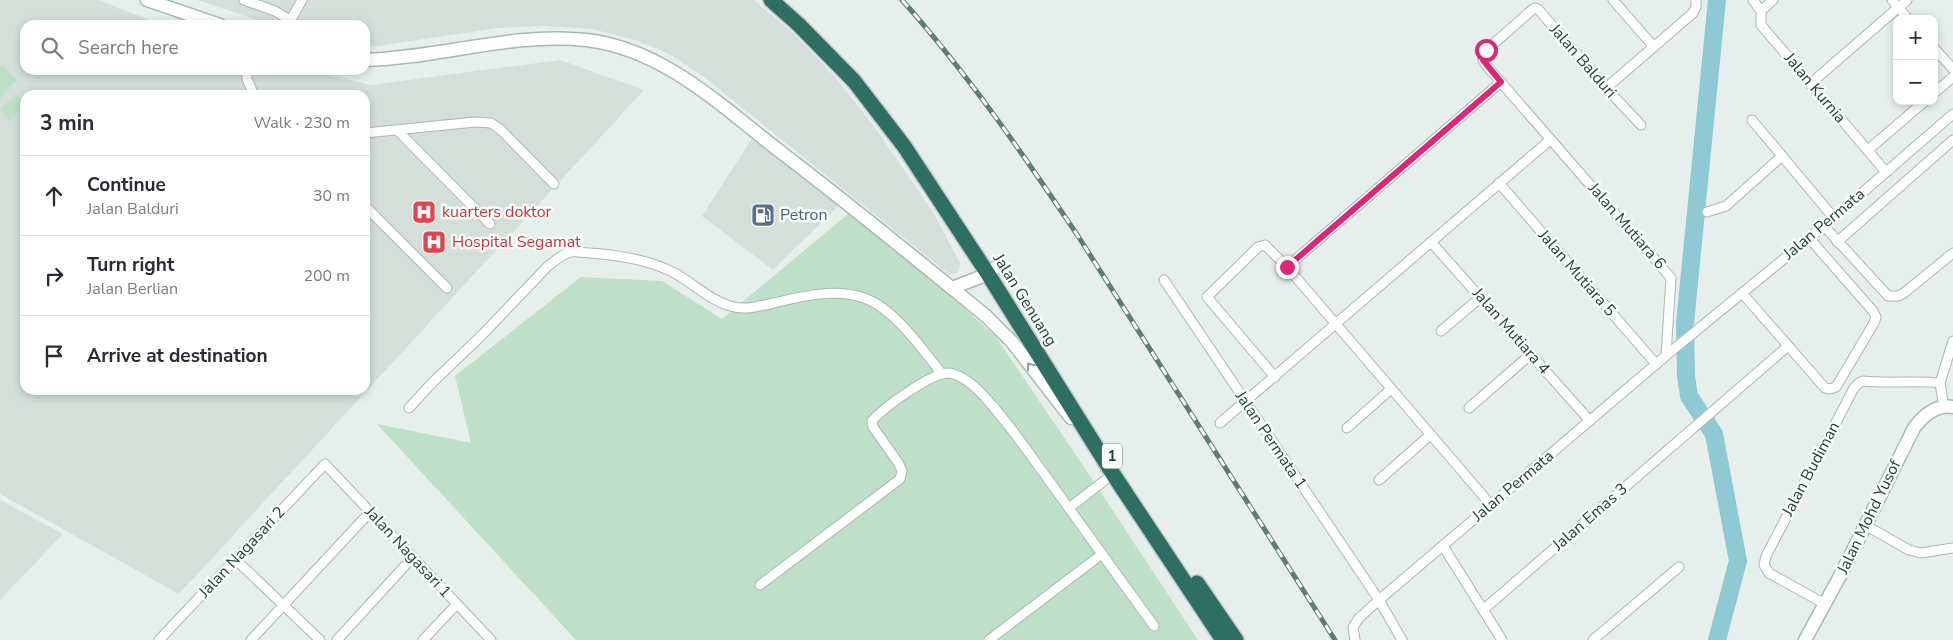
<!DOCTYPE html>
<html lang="en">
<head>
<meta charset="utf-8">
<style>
	:root { --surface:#fff; --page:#f7f7f7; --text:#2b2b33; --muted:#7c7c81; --line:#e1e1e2 }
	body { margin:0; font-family:"Nunito Sans",sans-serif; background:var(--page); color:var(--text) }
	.controls { position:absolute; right:15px; top:15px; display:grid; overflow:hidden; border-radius:10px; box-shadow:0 2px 8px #0003 }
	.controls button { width:45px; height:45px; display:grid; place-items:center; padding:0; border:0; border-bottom:1px solid var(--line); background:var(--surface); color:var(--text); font:25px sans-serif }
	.stop { position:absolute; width:15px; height:15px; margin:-11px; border:4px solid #db2777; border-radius:50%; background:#fff }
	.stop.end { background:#db2777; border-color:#fff; box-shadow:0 1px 5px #0008 }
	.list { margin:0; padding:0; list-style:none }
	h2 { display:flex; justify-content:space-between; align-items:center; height:65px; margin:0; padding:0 20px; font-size:21px }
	h2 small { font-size:16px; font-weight:400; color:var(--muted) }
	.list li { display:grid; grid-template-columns:32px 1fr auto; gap:15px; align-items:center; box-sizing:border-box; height:80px; padding:0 20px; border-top:1px solid var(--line) }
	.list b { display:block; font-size:19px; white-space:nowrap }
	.list p { margin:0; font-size:16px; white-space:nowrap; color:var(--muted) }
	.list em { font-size:16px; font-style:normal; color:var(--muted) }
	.icon { flex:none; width:28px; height:28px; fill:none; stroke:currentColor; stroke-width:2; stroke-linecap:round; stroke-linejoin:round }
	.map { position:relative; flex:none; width:1953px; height:640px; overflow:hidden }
	.search { position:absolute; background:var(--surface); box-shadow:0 2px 8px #0003; left:20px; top:20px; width:350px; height:55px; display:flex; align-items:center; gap:12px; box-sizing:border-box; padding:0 18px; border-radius:15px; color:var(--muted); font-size:19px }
	.panel { position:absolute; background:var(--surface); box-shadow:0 2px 8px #0003; left:20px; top:90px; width:350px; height:305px; border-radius:15px }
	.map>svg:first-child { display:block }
	.built { fill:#d4dfda; fill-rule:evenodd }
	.green { fill:#bfe0c8 }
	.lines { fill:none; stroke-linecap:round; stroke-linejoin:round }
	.river { stroke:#8ec9d4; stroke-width:18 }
	.street-casing { stroke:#a8b8b2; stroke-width:11 }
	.secondary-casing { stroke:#a4bbb3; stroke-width:15 }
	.highway-casing { stroke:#c2cac8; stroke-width:18 }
	.street { stroke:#fff; stroke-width:9 }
	.secondary { stroke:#fff; stroke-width:12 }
	.highway { stroke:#2f6f62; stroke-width:15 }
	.rail-casing { stroke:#5f7d75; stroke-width:5 }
	.rail { stroke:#f7fbf9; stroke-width:3; stroke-dasharray:9; stroke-linecap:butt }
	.oneway { stroke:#92a09c }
	.route { stroke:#db2777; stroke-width:6 }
	.labels { text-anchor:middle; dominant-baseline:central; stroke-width:5; stroke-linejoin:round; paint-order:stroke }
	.shield { fill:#f7fbf9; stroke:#637a73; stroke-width:1 }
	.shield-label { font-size:15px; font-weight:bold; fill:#24423a }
	.street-label { font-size:16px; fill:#24423a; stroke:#f7fbf9 }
	.health-label { font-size:16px; fill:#be3a42; stroke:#f7fbf9; text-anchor:start }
	.service-label { font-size:16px; fill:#4e5e75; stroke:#f7fbf9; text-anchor:start }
</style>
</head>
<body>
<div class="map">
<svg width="1953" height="640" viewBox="0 0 1953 640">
	<rect width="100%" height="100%" fill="#e6efeb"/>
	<g class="built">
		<path d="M0,0H99L162,25H25V70H309L371,85L560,60L644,90L179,594L0,494ZM25,95H365V390H25Z"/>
		<polygon points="198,0 754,0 793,33 835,77 873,125 933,212 960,263 958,272 950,275 704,77 669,54 639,41 592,29 546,26 497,28 378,46 365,46 365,25 272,25"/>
		<polygon points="753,137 839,205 773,270 702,216"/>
		<polygon points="0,500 63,534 0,600"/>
	</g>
	<g class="green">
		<polygon points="2,65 17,80 0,98 0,68"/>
		<polygon points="16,94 25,106 9,121 0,109"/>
		<polygon points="854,209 996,337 1088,473 1198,640 576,640 377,424 471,443 455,376 581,277 662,281 722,319"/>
	</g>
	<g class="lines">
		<polyline class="river" points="1717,0 1685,323 1686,376 1689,396 1714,434 1738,561 1717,640"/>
		<g class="street-casing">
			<g id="street">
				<polyline points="244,0 275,11 290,20"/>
				<polyline points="1613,0 1654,47"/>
				<polyline points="1753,0 1761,11 1761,25 1886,172"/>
				<polyline points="1892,0 1908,19"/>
				<polyline points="1761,11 1773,0"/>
				<polyline points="288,25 302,0"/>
				<polyline points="1934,48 1953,69"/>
				<polyline points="247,70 247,79 254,95"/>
				<polyline points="1810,84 1907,0"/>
				<polyline points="1606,88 1693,13 1696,7 1696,0"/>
				<polyline points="1934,93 1953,77"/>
				<polyline points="1752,120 1833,217"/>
				<polyline points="1641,125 1606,88 1538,9 1535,8 1532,10 1483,53 1483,60 1486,65 1671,278 1666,355"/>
				<polyline points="398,131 490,224"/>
				<polyline points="365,133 475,122 491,123 500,129 554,184"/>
				<polyline points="1868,150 1925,101"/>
				<polyline points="1499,183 1656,364"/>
				<polyline points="365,206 447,288"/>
				<polyline points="1707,212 1726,206 1782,156"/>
				<polyline points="1824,226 1888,296 1898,296 1904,293 1953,253"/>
				<polyline points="1431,242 1590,421"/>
				<polyline points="1837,242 1953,140"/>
				<polyline points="1287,267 1501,82"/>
				<polyline points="1164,280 1379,600 1402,640"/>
				<polyline points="1742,293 1825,388 1830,389 1836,387 1874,323 1876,317 1873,311 1809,238"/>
				<polyline points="1441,331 1481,297"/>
				<polyline points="1275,377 1207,297 1258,247 1265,245 1287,267 1491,505"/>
				<polyline points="1944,407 1940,383 1953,341"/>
				<path d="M409,408L431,384L482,335L548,266C555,261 562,254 571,252C577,251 584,253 590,253C620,255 652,260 678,275C695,285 710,300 730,306C746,311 759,306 774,303C802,296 836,288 864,298C894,308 923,350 942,374"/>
				<polyline points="1469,408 1531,354"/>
				<polyline points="1220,423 1550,140"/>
				<polyline points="1347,428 1390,390"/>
				<polyline points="1379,480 1429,436"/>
				<polyline points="1069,508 1113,474"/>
				<polyline points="1865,525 1909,550 1921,553 1953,548"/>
				<polyline points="1443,546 1502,640"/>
				<polyline points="235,559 320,640"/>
				<path d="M760,585L900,479L902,471L899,464L873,427L872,421C883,408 931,373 948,373C960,374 972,384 980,392C1006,419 1028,452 1050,482C1085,530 1119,578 1154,626"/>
				<path d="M1825,604L1769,573L1764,565L1766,556L1854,388L1859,383L1863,381C1889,384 1915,380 1940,383"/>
				<polyline points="1483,610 1788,346"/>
				<polyline points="159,640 325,464 491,640"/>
				<polyline points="251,640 370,512"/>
				<polyline points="337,640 413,557"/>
				<polyline points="423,640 457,604"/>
				<polyline points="989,640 1102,554"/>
				<polyline points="1355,640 1353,627 1359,618 1379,600 1675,348 1824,226 1953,114"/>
				<polyline points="1593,640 1679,567"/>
			</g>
		</g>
		<g class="secondary-casing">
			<g id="secondary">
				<polyline points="147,0 220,25"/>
				<path d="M365,60C440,58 511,32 586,40C666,49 725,110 786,156C854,208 920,262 986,316L1012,342L1071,418"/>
				<polyline points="952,288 988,274 995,268"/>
				<path d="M1805,640L1841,574L1914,428C1923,416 1936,404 1953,407"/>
			</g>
		</g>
		<g class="highway-casing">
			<g id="highway">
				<polyline points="771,0 799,25 854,81 904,146 988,274 1113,474 1223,640"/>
				<polyline points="1197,583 1236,640"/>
			</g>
		</g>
		<use href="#street" class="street"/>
		<use href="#secondary" class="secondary"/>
		<use href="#highway" class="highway"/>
		<g class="rail-casing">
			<path id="rail" d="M902,0C967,73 1023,154 1078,236L1335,640"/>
		</g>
		<use href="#rail" class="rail"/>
	</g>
	<defs><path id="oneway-chevron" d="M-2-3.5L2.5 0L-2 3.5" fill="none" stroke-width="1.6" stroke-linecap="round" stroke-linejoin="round" transform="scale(1.25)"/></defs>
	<use class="oneway" href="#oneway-chevron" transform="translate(1030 366) rotate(-128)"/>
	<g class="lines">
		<polyline class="route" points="1287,267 1501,82 1483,60 1483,53 1486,50"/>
	</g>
	<defs>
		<g id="hospital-square" transform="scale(1.25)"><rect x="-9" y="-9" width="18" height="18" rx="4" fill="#e0444e" stroke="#f7fbf9"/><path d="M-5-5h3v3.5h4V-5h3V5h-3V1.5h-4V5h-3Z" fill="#fff"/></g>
		<g id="fuel-square" transform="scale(1.25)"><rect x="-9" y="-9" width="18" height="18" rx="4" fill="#5c6f8a" stroke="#f7fbf9"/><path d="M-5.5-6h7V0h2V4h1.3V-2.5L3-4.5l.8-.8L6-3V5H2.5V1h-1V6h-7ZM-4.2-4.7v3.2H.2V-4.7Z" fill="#fff"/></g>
	</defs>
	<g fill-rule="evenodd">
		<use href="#hospital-square" x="424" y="212"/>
		<use href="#fuel-square" x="763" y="215"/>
		<use href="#hospital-square" x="434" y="242"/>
	</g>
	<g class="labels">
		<rect class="shield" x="1102" y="443.5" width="20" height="25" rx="4"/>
		<g class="shield-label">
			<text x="1112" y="456">1</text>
		</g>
		<g class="street-label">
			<text transform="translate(1583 61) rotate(49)">Jalan Balduri</text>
			<text transform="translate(1815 88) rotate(50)">Jalan Kurnia</text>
			<text transform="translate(1824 224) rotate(-40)">Jalan Permata</text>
			<text transform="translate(1627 226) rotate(49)">Jalan Mutiara 6</text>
			<text transform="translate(1577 273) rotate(49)">Jalan Mutiara 5</text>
			<text transform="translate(1025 300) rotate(58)">Jalan Genuang</text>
			<text transform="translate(1511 331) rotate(49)">Jalan Mutiara 4</text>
			<text transform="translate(1271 440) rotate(56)">Jalan Permata 1</text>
			<text transform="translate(1811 469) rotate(-62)">Jalan Budiman</text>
			<text transform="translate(1513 486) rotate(-40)">Jalan Permata</text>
			<text transform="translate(1590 517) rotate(-41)">Jalan Emas 3</text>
			<text transform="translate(1869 517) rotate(-64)">Jalan Mohd Yusof</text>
			<text transform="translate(242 552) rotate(-47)">Jalan Nagasari 2</text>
			<text transform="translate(408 552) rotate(47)">Jalan Nagasari 1</text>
		</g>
		<g class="health-label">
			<text x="442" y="212">kuarters doktor</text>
			<text x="452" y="242">Hospital Segamat</text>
		</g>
		<g class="service-label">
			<text x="780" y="215">Petron</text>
		</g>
	</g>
</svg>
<div class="controls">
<button>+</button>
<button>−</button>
</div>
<div class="stop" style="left:1486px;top:50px"></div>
<div class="stop end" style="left:1287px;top:267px"></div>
<div class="search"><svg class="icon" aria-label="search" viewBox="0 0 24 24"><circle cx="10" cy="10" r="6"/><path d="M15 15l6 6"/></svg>Search here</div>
<section class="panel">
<h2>3 min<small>Walk · 230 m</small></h2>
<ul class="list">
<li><svg class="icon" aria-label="ahead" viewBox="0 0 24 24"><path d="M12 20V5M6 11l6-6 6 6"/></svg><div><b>Continue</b><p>Jalan Balduri</p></div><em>30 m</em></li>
<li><svg class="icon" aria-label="right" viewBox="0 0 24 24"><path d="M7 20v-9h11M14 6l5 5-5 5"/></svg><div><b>Turn right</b><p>Jalan Berlian</p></div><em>200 m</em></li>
<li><svg class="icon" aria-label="arrive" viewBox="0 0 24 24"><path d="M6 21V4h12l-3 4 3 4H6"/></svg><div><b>Arrive at destination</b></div></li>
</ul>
</section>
</div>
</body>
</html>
